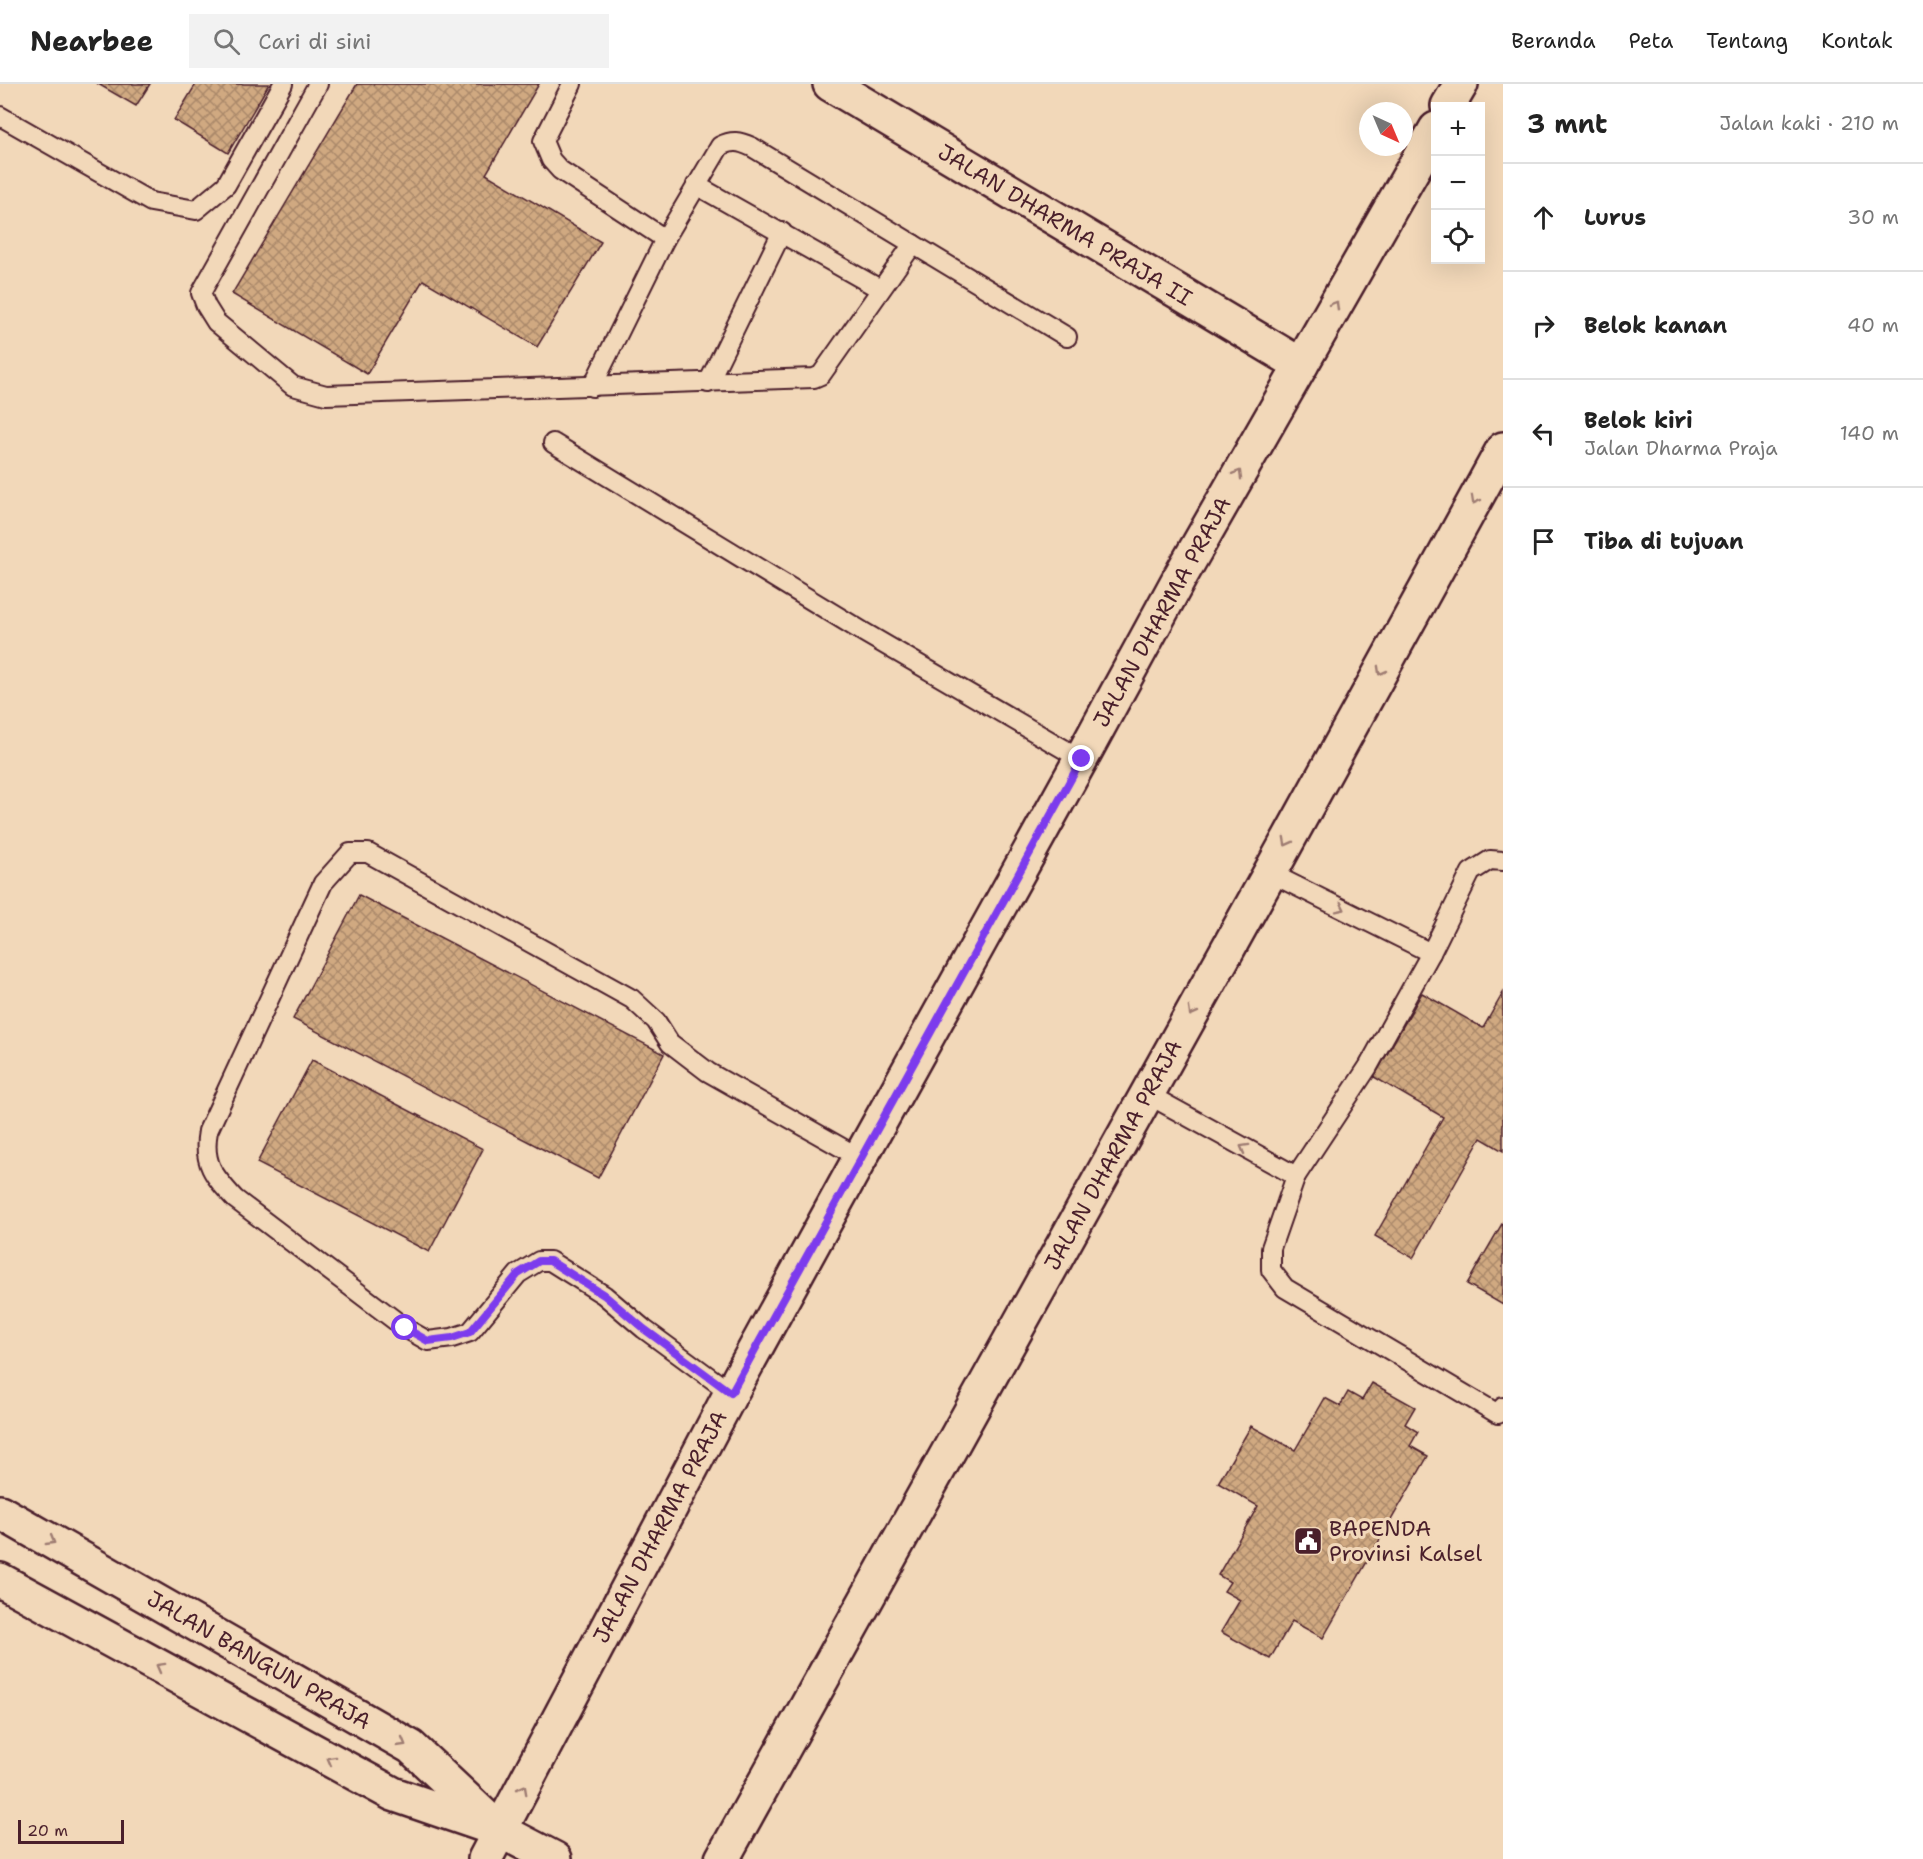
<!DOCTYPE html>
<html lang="id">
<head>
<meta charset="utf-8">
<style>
	:root { --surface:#fff; --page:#f2f2f2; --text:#222; --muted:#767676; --line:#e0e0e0 }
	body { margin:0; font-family:"Shantell Sans",sans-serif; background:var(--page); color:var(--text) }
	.controls { position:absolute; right:18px; top:18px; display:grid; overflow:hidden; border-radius:0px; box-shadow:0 6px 24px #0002 }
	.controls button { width:54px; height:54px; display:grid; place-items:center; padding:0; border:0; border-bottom:2px solid var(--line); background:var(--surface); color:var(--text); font:30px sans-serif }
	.compass { position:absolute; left:1359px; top:18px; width:54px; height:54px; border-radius:50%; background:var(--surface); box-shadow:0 6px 24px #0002; rotate:136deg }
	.scale { position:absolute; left:18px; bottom:15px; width:106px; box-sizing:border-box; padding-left:6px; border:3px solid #4a1f2b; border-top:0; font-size:16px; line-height:21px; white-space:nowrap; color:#4a1f2b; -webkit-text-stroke:4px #f2d8b9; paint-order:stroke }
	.stop { position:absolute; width:18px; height:18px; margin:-14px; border:4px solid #7c3aed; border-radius:50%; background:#fff }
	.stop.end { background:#7c3aed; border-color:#fff; box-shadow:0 2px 6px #0008 }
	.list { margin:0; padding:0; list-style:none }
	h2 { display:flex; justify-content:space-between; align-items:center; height:78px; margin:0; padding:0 24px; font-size:26px }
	h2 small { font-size:20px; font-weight:400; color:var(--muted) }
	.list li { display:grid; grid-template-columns:39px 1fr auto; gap:18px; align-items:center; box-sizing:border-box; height:108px; padding:0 24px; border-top:2px solid var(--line) }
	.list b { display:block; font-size:22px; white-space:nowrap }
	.list p { margin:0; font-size:20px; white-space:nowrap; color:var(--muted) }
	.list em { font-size:20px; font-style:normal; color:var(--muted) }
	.icon { flex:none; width:33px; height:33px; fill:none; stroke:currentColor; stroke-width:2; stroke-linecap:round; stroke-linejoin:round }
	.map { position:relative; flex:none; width:1503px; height:1775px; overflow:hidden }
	header { display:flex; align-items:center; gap:36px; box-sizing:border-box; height:84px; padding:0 30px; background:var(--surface); border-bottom:2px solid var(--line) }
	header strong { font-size:28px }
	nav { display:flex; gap:33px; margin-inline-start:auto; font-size:21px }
	.search { width:420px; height:54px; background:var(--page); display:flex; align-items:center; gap:15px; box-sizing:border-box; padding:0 21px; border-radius:0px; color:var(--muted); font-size:22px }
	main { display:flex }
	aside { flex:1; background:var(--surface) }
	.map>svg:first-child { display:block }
	.building { fill:url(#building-cross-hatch); stroke:#4a1f2b; stroke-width:1.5 }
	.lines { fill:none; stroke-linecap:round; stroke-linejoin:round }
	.service-casing { stroke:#4a1f2b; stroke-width:22 }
	.minor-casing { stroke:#4a1f2b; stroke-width:38 }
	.tertiary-casing { stroke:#4a1f2b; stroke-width:38 }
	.service { stroke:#f2d8b9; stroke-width:18 }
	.minor { stroke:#f2d8b9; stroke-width:33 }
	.tertiary { stroke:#f2d8b9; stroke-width:33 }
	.oneway { stroke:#9e7c72 }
	.route { stroke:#7c3aed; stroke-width:8 }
	.labels { text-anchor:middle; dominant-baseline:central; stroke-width:6; stroke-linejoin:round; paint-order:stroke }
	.street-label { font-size:22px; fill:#4a1f2b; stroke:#f2d8b9 }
	.poi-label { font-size:22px; fill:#4a1f2b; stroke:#f2d8b9; text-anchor:start }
</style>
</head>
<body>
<header>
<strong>Nearbee</strong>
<div class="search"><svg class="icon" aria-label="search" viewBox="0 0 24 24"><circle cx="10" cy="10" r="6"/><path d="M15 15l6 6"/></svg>Cari di sini</div>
<nav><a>Beranda</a><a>Peta</a><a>Tentang</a><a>Kontak</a></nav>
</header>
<main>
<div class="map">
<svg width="1503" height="1775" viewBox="0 0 1503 1775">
	<defs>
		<pattern id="building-cross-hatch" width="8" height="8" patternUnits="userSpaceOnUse" patternTransform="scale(1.5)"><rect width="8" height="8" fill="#d0a981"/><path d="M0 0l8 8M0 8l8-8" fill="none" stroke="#ab896a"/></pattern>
	</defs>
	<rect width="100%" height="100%" fill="#f2d8b9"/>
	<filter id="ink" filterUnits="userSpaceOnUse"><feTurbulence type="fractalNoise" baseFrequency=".0167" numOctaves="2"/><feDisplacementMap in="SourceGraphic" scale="12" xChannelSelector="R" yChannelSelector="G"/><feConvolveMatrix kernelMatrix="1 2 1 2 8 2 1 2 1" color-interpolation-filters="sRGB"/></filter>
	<g filter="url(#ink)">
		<g class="building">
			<polygon points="98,0 150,0 136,22"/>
			<polygon points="196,0 269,0 228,69 174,36"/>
			<polygon points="357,0 539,0 486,90 601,158 537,263 423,196 367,290 232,210"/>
			<polygon points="359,811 664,970 598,1094 293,935"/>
			<polygon points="1422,909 1483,944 1503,909 1503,1067 1481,1054 1413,1174 1375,1152 1443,1033 1374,993"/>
			<polygon points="312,976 483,1065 429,1168 257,1079"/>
			<polygon points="1503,1138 1503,1221 1467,1200"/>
			<polygon points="1372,1299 1415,1323 1405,1340 1418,1348 1410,1362 1428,1372 1323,1554 1292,1537 1270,1575 1221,1548 1240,1516 1224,1507 1230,1498 1218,1491 1258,1422 1218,1399 1251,1342 1295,1366 1325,1314 1340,1322 1348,1308 1362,1316"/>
		</g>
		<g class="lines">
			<g class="service-casing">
				<g id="service">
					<polyline points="318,0 201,209 206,222 216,238 293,302 326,311 814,294 821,291 913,160"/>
					<polyline points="572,0 543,57 551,76 560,86 665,155"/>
					<polyline points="0,32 151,118 196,126 226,101 283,0"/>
					<polyline points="696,101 880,205"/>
					<polyline points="708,299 782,148"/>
					<path d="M592,303L665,155L720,62C732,56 739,57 752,63L1067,253"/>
					<polyline points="553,359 865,549 1081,675"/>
					<polyline points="1503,777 1490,776 1471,788 1431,869 1368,983 1296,1092 1271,1164 1271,1186 1285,1204 1498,1330 1503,1323"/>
					<polyline points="1270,789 1431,869"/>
					<polyline points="1147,1010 1296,1092"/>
					<path d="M731,1309L644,1245L604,1211L550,1177H539L518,1190L470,1248L452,1254L428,1257L405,1244L235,1115C214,1092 202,1079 208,1047L323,799L350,769H368L632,915L656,937L670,959L708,988L860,1074"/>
				</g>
			</g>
			<g class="minor-casing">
				<g id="minor">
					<polyline points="830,0 1301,281"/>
					<polyline points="0,1428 411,1663 493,1740"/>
					<polyline points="0,1496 393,1710 501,1747 555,1775"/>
				</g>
			</g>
			<g class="tertiary-casing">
				<g id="tertiary">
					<polyline points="1448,22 1461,0"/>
					<polyline points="485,1775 731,1309 860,1074 1081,675 1180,493 1436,45"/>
					<polyline points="722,1775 1270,789 1503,365"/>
				</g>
			</g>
			<use href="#service" class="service"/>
			<use href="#minor" class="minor"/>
			<use href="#tertiary" class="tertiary"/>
		</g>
		<defs><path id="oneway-chevron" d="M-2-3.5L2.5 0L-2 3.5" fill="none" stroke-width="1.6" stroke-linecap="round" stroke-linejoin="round" transform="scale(1.5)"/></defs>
		<g class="oneway">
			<use href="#oneway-chevron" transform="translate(1335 221) rotate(-60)"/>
			<use href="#oneway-chevron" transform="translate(1238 390) rotate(-60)"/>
			<use href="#oneway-chevron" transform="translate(1475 416) rotate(119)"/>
			<use href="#oneway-chevron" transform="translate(1381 587) rotate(119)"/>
			<use href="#oneway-chevron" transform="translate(1287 758) rotate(118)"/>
			<use href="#oneway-chevron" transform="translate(1341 824) rotate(26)"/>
			<use href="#oneway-chevron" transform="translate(1192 928) rotate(119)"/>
			<use href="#oneway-chevron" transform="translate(1244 1064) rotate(-151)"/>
			<use href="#oneway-chevron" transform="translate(51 1457) rotate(30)"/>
			<use href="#oneway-chevron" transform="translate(160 1583) rotate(-151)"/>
			<use href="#oneway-chevron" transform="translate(402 1659) rotate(30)"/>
			<use href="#oneway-chevron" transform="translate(331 1676) rotate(-151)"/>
			<use href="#oneway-chevron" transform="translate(523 1705) rotate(-62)"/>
		</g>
	</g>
	<g class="lines" filter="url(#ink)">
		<polyline class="route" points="405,1244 428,1257 452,1254 470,1248 518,1190 539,1177 550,1177 604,1211 644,1245 731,1309 1082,675"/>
	</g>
	<defs>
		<g id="civic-square" transform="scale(1.5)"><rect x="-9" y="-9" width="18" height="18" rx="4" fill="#4a1f2b" stroke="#f2d8b9"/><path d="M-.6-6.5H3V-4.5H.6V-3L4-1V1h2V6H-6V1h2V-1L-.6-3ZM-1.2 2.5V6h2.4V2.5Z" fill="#fff"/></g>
	</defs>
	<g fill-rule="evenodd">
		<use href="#civic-square" x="1308" y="1457"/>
	</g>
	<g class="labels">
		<g class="street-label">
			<text transform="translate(1065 141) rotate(31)">JALAN DHARMA PRAJA II</text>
			<text transform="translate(1162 528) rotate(-61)">JALAN DHARMA PRAJA</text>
			<text transform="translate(1113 1071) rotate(-61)">JALAN DHARMA PRAJA</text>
			<text transform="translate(660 1443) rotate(-62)">JALAN DHARMA PRAJA</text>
			<text transform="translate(259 1576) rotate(30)">JALAN BANGUN PRAJA</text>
		</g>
		<g class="poi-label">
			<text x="1329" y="1444">BAPENDA<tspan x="1329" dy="25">Provinsi Kalsel</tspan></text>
		</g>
	</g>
</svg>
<div class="controls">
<button>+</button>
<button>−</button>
<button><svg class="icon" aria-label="locate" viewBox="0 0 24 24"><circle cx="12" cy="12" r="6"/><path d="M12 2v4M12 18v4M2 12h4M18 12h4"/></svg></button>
</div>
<svg class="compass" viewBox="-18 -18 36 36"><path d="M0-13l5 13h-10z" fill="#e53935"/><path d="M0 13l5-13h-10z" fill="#767676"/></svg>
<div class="scale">20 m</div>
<div class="stop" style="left:405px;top:1244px"></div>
<div class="stop end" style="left:1082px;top:675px"></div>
</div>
<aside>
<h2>3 mnt<small>Jalan kaki · 210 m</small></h2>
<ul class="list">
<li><svg class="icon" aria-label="ahead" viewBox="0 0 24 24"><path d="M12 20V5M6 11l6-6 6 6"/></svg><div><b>Lurus</b></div><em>30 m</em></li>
<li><svg class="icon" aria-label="right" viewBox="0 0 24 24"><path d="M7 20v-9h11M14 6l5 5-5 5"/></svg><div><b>Belok kanan</b></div><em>40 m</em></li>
<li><svg class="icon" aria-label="left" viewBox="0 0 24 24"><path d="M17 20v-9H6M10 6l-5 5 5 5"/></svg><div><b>Belok kiri</b><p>Jalan Dharma Praja</p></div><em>140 m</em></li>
<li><svg class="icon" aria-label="arrive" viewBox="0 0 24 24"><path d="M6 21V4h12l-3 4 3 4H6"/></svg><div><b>Tiba di tujuan</b></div></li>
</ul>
</aside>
</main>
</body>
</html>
